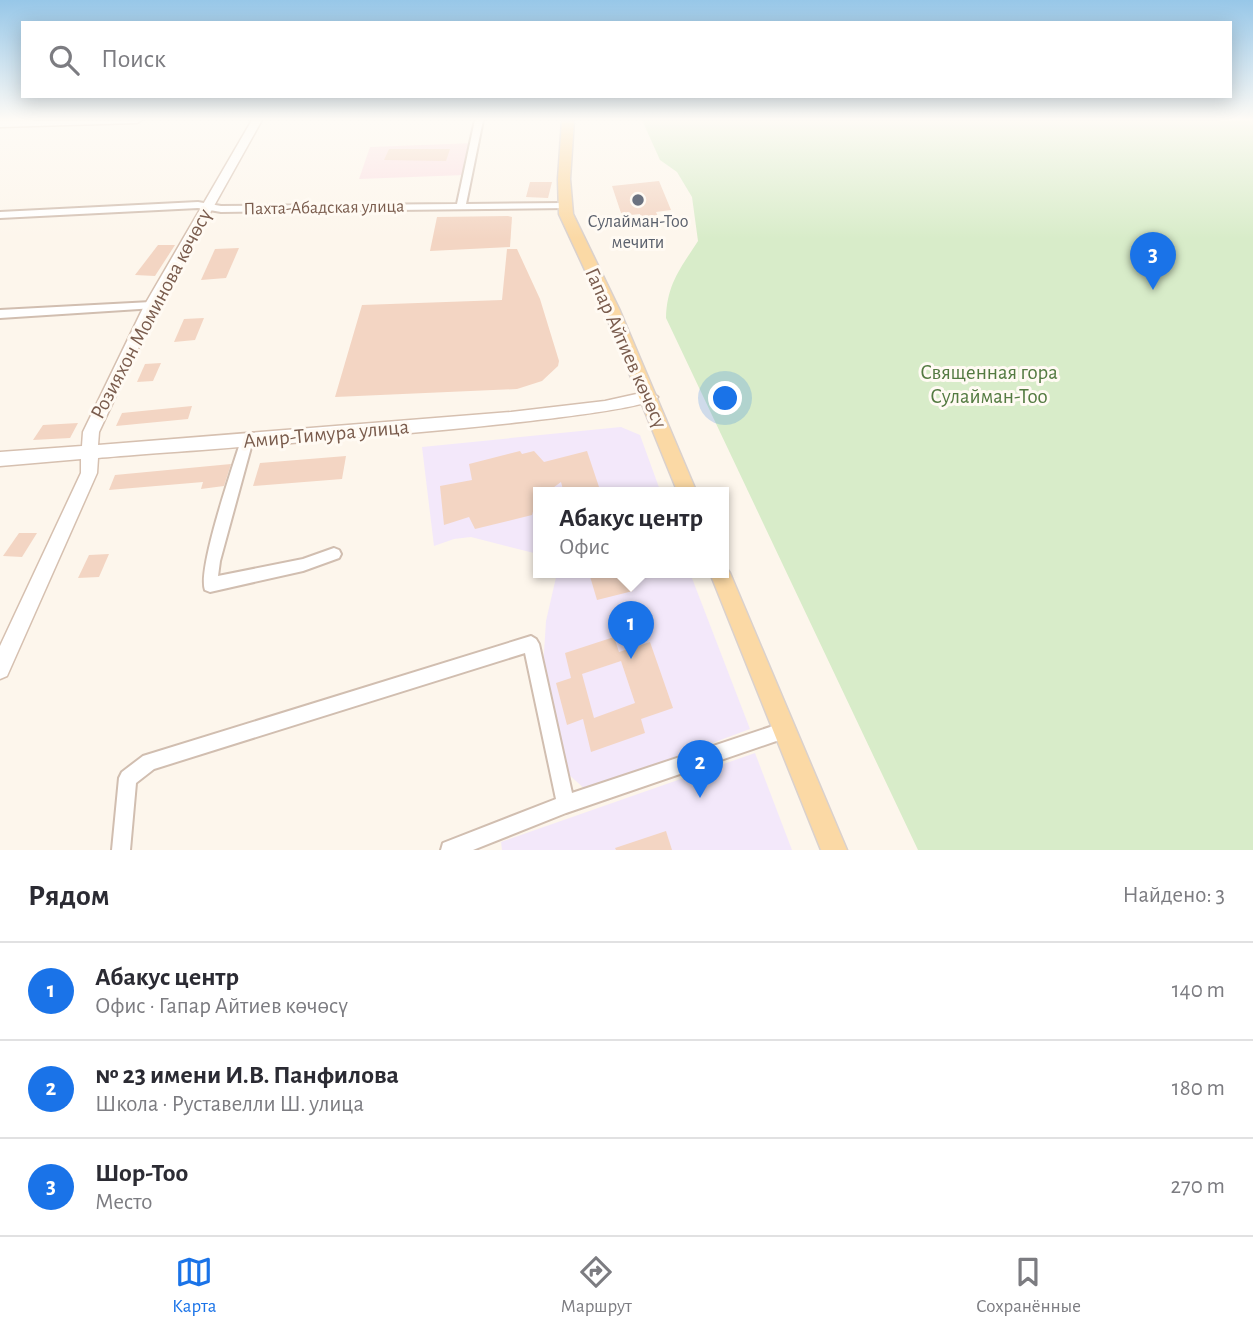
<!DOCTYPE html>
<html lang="ru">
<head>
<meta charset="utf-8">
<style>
	:root { --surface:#fff; --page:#f2f2f3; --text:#2b2b33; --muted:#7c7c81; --line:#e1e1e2; --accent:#1a73e8 }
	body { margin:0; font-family:"Alegreya Sans",sans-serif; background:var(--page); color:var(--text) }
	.you { position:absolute; left:726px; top:399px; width:24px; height:24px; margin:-18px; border:5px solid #fff; border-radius:50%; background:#1a73e8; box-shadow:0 0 0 10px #1a73e833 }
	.badge { display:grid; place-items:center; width:46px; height:46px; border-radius:50%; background:var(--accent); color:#fff; font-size:23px; font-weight:700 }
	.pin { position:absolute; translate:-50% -58px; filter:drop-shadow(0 2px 4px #0008) }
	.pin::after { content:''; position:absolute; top:37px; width:24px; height:21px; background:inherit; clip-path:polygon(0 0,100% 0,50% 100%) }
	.popup { position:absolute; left:533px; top:487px; width:196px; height:91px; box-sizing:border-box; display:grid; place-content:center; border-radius:0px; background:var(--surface); filter:drop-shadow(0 2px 5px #0005); font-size:23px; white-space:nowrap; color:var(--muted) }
	.popup b { font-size:26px; color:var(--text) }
	.popup::after { content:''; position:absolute; left:50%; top:100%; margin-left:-14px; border:14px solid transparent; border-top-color:var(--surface) }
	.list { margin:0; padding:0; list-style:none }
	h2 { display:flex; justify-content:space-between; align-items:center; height:91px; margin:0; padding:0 28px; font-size:30px }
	h2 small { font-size:23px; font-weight:400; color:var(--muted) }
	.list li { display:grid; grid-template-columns:46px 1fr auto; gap:21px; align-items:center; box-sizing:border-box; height:98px; padding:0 28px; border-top:2px solid var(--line) }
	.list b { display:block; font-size:26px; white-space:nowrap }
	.list p { margin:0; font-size:23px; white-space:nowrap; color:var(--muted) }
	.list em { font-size:23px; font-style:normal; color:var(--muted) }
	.icon { flex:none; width:38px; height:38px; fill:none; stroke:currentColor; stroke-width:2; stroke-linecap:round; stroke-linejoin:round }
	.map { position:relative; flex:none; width:1253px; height:850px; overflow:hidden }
	.search { position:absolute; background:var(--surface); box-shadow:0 4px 18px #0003; left:21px; right:21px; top:21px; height:77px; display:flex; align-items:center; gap:18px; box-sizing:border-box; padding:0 24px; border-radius:0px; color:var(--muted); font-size:26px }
	.sheet { height:385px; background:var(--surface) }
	nav { display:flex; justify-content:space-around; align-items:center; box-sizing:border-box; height:98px; border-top:2px solid var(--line); background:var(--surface); font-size:19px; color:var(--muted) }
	nav a { display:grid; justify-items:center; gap:4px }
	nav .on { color:var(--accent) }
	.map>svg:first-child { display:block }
	.education { fill:#f3e8fa }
	.medical { fill:#fbdfe3 }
	.green { fill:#d8ecc9 }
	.building { fill:#f3d5c3; fill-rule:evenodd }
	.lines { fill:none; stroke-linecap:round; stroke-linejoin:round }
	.street-casing { stroke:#d1beb0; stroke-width:4 }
	.secondary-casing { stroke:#d6c0b0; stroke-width:3 }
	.primary-casing { stroke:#dad1cd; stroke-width:3 }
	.street { fill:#fff; fill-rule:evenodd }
	.secondary { fill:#fff; fill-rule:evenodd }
	.primary { fill:#fbd9a5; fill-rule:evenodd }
	.worship-dot { fill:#6b7280; stroke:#fffaf3; stroke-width:2.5 }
	.labels { text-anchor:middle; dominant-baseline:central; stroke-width:6; stroke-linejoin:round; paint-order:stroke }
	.far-street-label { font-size:18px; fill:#7a5c4d; stroke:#fffaf3 }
	.far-worship-label { font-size:18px; fill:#5b616d; stroke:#fffaf3 }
	.street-label { font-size:21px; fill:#7a5c4d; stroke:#fffaf3 }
	.park-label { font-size:21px; fill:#537a41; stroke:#fffaf3 }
</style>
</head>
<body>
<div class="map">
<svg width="1253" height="850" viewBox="0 0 1253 850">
	<rect width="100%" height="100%" fill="#fdf6ec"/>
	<g class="education">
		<polygon points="621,427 640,435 661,493 538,493 538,554 471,537 454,539 434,546 422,447"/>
		<polygon points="557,573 690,573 750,729 586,790 567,773 543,668 546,621"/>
		<polygon points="755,753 792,850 502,850 501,842"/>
	</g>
	<polygon class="medical" points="475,143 465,175 359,179 370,147"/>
	<path class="green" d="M642,120H1253V850H918L666,318C667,284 680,269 698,241L692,197L677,172L660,160Z"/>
	<g class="building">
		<polygon points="389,149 450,149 446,161 384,160"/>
		<polygon points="659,181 671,210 656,212 659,219 642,221 640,214 622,216 612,186"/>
		<polygon points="530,182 552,182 548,198 526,197"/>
		<polygon points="508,216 512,217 510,247 430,251 437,217"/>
		<polygon points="158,245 175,245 155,276 135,275"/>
		<polygon points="239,248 226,278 201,280 215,249"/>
		<polygon points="507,249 517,249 540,299 559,361 558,366 542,381 517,389 335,397 362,305 502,300"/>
		<polygon points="204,318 195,340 174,342 184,319"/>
		<polygon points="161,363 153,381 137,382 145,364"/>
		<polygon points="192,406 188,419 116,426 122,413"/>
		<polygon points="78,423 70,438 33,440 43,425"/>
		<polygon points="520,451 522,454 534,451 544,462 587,451 601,493 564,493 561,482 546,493 538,493 532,515 475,529 469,517 444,525 440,486 472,480 469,464"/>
		<polygon points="346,456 342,479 253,486 260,463"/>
		<polygon points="231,464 224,486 201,489 203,482 109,490 115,475"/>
		<polygon points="19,533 37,533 22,557 3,556"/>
		<polygon points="109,554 99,577 78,578 89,555"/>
		<polygon points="589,573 627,573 633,591 597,600"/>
		<path d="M614,637L619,652L650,642L673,708L641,719L645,733L591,752L583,719L567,725L556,683L571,678L565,653ZM621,661L635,703L594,718L582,674Z"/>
		<polygon points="666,831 672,850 616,850 615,848"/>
	</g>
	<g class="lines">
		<g class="street-casing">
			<g id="street">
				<polygon points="475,120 483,120 466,204 564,203 569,206 567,208 221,212 198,208 0,218 0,212 198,202 221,206 457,204"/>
				<polygon points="151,302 155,304 156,306 155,308 0,318 0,310"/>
				<path d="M247,435L251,437L253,440L220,561L218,576L303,559L334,548L339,550L341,554L339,558L303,571L210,592L205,590C197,570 233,466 241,440L243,437Z"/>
				<polygon points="531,636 536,639 539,644 572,793 785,722 791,724 793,730 791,736 785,738 566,813 473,850 441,850 443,843 556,799 525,653 154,769 136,783 130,850 112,850 119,778 122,772 143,756"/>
			</g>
		</g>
		<g class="secondary-casing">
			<g id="secondary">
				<polygon points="142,120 137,123 0,127 0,121"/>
				<path d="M252,120H262L158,306L99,432L98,445L511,412L605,401L650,391L658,397C641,421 162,452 98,458L97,473L7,676L0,679V646L81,473V459L0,466V452L82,446L83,432L144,306Z"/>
			</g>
		</g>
		<g class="primary-casing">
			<g id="primary">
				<polygon points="562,120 574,120 570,179 573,214 620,311 697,493 678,493 604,311 559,214 558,179"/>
				<polygon points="724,565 730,573 847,850 821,850 710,573 724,573"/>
			</g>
		</g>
		<use href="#street" class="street"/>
		<use href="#secondary" class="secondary"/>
		<use href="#primary" class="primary"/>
	</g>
	<linearGradient id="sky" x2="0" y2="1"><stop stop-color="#97c7e8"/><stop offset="0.5" stop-color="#fefbf6"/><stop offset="1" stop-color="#fefbf6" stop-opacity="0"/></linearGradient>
	<rect width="1253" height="239" fill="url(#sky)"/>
	<circle class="worship-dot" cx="638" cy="200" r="7"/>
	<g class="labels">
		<g class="far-street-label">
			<text transform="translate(324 208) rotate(-1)">Пахта-Абадская улица</text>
		</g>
		<g class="far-worship-label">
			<text x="638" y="222">Сулайман-Тоо<tspan x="638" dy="21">мечити</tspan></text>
		</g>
		<g class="street-label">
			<text transform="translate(151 314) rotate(-62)">Розияхон Моминова көчөсү</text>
			<text transform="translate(626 348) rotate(66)">Гапар Айтиев көчөсү</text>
			<text transform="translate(326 434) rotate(-5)">Амир-Тимура улица</text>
		</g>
		<g class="park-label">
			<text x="989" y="372">Священная гора<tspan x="989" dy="24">Сулайман-Тоо</tspan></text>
		</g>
	</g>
</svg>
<div class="you"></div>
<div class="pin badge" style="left:631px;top:659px">1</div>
<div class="popup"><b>Абакус центр</b>Офис</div>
<div class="pin badge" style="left:700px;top:798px">2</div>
<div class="pin badge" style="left:1153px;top:290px">3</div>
<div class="search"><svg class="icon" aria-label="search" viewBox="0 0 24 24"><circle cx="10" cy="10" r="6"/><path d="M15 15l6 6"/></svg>Поиск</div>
</div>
<section class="sheet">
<h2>Рядом<small>Найдено: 3</small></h2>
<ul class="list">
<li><span class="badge">1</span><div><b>Абакус центр</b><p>Офис · Гапар Айтиев көчөсү</p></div><em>140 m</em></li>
<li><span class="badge">2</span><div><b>№ 23 имени И.В. Панфилова</b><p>Школа · Руставелли Ш. улица</p></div><em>180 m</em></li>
<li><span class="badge">3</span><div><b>Шор-Тоо</b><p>Место</p></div><em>270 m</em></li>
</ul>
</section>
<nav>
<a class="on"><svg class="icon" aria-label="map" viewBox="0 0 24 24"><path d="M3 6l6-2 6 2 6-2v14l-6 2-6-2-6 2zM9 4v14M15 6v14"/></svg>Карта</a>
<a><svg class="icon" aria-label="directions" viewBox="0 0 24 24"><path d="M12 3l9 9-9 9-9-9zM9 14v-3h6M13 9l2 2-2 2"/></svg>Маршрут</a>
<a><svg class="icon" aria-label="saved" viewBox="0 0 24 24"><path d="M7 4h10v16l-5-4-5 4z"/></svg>Сохранённые</a>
</nav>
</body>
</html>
